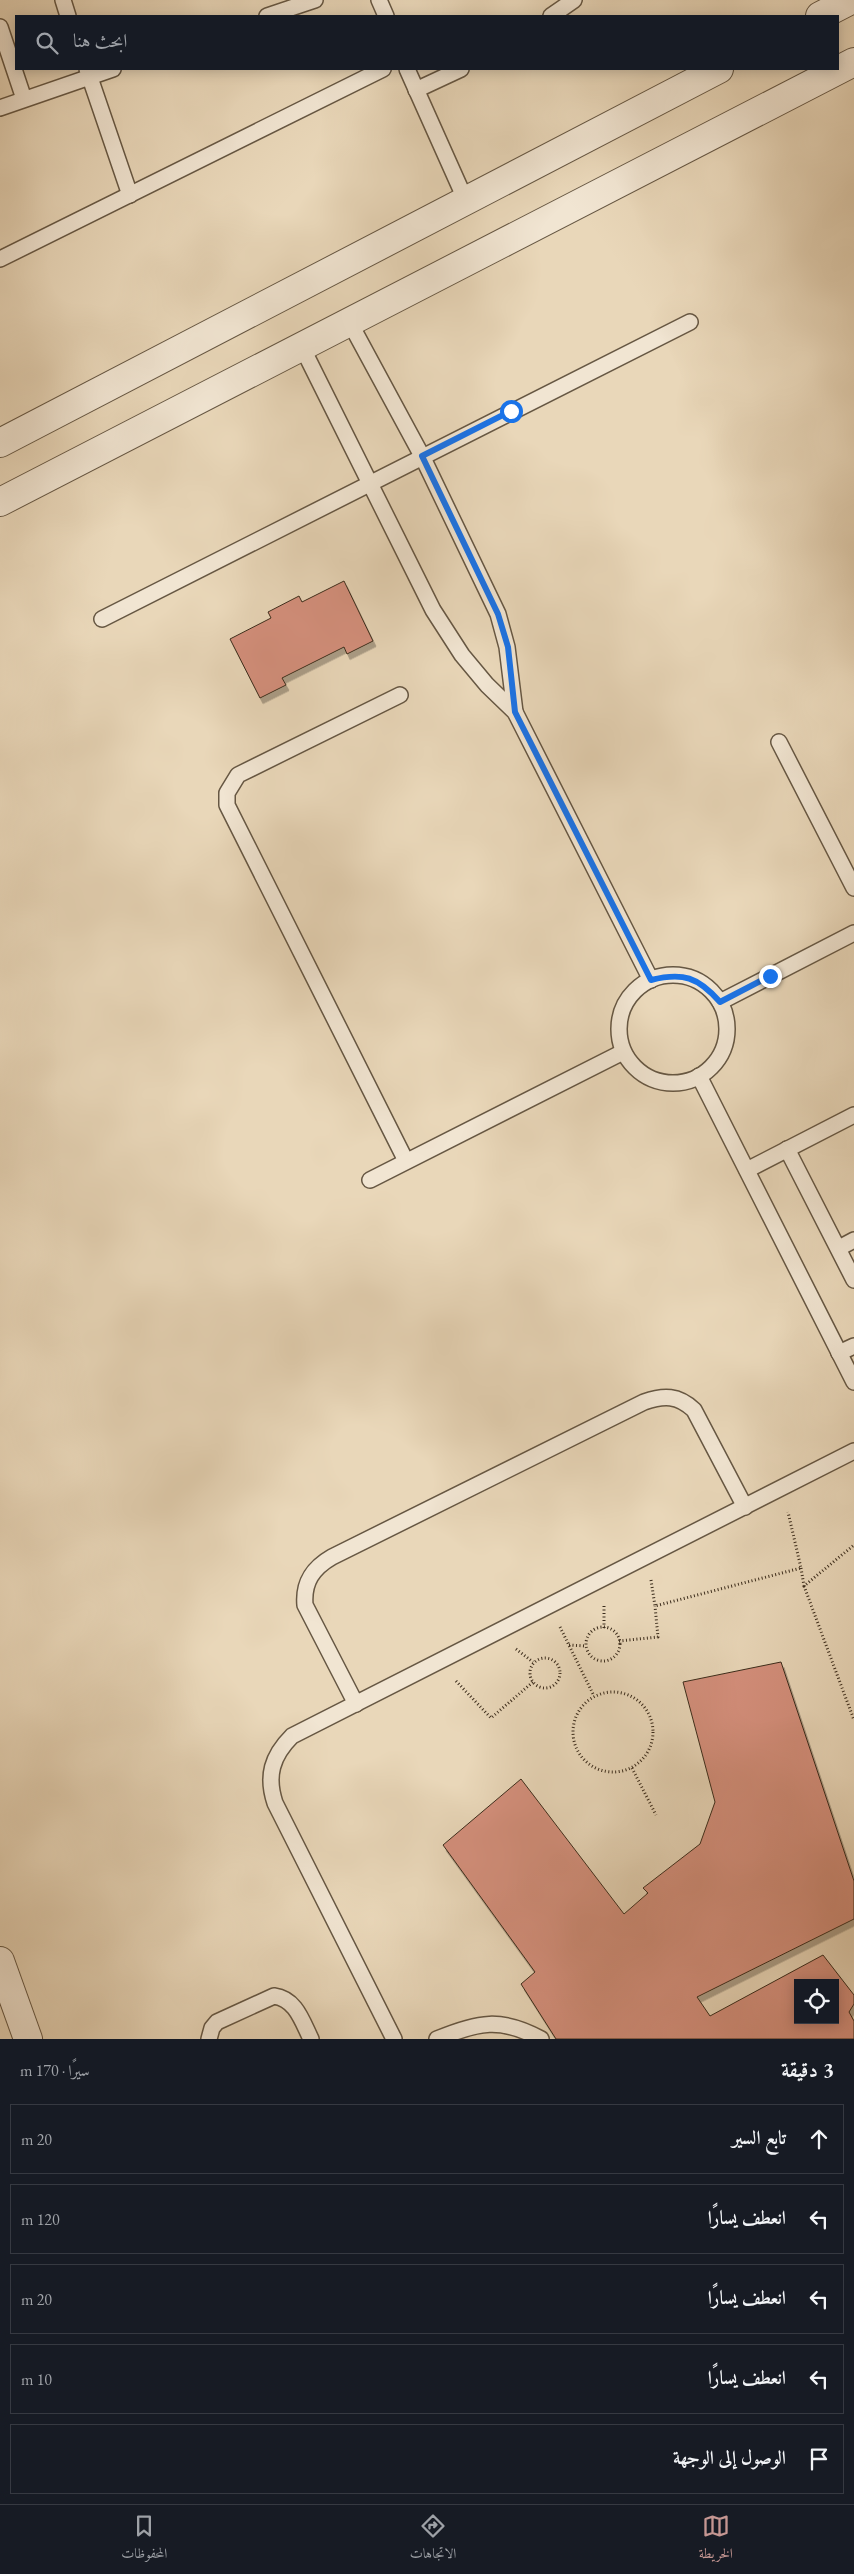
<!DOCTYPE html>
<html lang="ar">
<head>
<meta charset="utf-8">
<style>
	:root { --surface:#171b24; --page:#20242c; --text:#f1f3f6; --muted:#9ea1a6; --line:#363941; --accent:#c59692 }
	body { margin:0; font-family:"EB Garamond",Amiri,serif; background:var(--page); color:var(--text); direction:rtl }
	.controls { position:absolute; right:15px; bottom:15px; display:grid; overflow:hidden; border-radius:0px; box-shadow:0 2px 12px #0003 }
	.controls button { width:45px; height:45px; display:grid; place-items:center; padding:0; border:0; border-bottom:1px solid var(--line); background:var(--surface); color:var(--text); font:25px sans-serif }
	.stop { position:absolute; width:15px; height:15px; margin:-11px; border:4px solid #1a73e8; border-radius:50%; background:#fff }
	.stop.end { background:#1a73e8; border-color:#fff; box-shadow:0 1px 5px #0008 }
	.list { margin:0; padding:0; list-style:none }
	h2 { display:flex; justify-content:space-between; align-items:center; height:65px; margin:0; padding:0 20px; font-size:21px }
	h2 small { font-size:16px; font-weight:400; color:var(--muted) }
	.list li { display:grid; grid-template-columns:32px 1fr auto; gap:15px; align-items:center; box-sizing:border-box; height:70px; margin:0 10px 10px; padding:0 10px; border:1px solid var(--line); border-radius:0px }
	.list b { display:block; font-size:19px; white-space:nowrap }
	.list em { font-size:16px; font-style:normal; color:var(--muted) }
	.icon { flex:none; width:28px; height:28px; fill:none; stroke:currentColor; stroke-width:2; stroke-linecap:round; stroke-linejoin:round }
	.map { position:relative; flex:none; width:854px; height:2039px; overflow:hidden; direction:ltr }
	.search { position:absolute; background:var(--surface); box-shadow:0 2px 12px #0003; left:15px; right:15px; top:15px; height:55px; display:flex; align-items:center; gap:12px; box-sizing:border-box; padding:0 18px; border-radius:0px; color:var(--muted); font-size:19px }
	.sheet { height:465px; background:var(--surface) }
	nav { display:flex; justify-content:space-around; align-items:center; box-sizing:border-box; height:70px; border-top:1px solid var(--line); background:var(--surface); font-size:14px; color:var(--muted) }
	nav a { display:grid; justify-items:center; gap:2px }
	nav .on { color:var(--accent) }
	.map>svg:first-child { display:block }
	.building { fill:#d5907d; stroke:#3b2c1c; fill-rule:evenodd; filter:url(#shadow) }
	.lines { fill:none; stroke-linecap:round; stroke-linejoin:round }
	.service-casing { stroke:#665743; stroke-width:18 }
	.minor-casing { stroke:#665743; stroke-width:30 }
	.tertiary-casing { stroke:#665743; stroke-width:30 }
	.path { stroke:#3b2c1c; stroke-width:3; stroke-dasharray:1 2.5; stroke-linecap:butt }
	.service { stroke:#f1e5d2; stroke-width:15 }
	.minor { stroke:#f1e5d2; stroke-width:28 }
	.tertiary { stroke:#f1e5d2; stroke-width:28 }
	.route { stroke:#1a73e8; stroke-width:6 }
</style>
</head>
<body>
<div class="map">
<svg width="854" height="2039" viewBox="0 0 854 2039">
	<defs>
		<filter id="shadow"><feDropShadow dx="3" dy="5.5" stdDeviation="0" flood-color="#0004"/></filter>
	</defs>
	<rect width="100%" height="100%" fill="#e9d7b9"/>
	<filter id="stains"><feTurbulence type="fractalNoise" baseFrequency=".004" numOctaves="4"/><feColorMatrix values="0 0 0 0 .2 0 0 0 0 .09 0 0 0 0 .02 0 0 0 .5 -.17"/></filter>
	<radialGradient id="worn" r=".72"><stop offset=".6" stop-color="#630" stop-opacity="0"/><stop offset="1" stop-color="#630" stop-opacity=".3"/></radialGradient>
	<g class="building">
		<polygon points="344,581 373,641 347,654 344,647 282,678 286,685 260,698 230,639 271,618 268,612 299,596 302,602"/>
		<path d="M781,1662L854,1881V1919L697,1997L710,2016L823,1955L854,1995V2004L849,2012L854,2021V2039H556L521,1984L535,1972L443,1845L521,1779L624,1914L648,1893L643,1888L700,1844L715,1802L683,1682ZM798,1983H835V2020H798Z"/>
	</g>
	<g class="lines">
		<g class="service-casing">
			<g id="service">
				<polyline points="63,0 68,16"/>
				<polyline points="379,0 386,16"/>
				<polyline points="267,16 315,0"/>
				<polyline points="551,16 574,0"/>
				<polyline points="0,27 24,99"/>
				<polyline points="87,69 130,195"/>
				<polyline points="407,69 466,201"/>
				<polyline points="416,90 461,69"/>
				<polyline points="0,108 113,69"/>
				<polyline points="0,259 383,69"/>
				<polyline points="349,321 422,456 498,614 507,647 515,712"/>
				<polyline points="301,345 433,610 462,655 487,685 515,712 651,980"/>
				<polyline points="102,619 690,322"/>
				<polyline points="400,695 238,775 227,793 227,805 406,1161"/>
				<polyline points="779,742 854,888"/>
				<circle cx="673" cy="1029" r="54"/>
				<polyline points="720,1002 854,933"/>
				<polyline points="699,1076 854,1382"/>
				<polyline points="787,1149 854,1280"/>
				<polyline points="747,1170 854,1115"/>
				<polyline points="370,1180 623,1052"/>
				<polyline points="839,1248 854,1240"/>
				<polyline points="839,1353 854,1346"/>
				<path d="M356,1704L305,1605C303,1582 313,1568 332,1557L644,1402C664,1395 678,1395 694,1410L745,1507"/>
				<path d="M209,2039L212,2028L217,2022L274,1996C296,1999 302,2021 311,2039"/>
				<path d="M394,2039L275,1803C266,1776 272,1756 292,1736L854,1451"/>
				<path d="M437,2039C478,2022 501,2017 541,2039"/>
			</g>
		</g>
		<g class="minor-casing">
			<g id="minor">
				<polyline points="820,16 851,0"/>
				<polyline points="0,443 719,69"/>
				<polyline points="0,502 854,62"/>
			</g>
		</g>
		<g class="tertiary-casing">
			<polyline id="tertiary" points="0,1961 28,2039"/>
		</g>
		<g class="path">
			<polyline points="801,1568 804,1586 854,1545"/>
			<polyline points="651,1580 655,1606 801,1568 788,1512"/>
			<polyline points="804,1586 854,1720"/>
			<polyline points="560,1627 594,1696"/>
			<circle cx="603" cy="1644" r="17"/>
			<polyline points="604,1628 604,1606"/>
			<polyline points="619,1641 658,1637 655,1606"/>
			<polyline points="569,1645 586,1646"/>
			<polyline points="516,1649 533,1662"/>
			<circle cx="545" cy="1673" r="15"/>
			<polyline points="456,1681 491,1718 533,1682"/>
			<circle cx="613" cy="1732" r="40"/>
			<polyline points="632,1768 656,1815"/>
		</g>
		<use href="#service" class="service"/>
		<use href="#minor" class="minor"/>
		<use href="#tertiary" class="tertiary"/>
	</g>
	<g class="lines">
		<path class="route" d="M511,411L422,456L498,614L508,647L515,712L651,980C683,972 698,977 720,1002L770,976"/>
	</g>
	<rect width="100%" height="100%" filter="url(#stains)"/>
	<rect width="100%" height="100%" fill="url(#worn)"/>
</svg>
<div class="controls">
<button><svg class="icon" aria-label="locate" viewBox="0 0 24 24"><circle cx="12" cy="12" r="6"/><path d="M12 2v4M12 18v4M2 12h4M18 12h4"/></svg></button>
</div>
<div class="stop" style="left:511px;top:411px"></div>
<div class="stop end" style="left:770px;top:976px"></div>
<div class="search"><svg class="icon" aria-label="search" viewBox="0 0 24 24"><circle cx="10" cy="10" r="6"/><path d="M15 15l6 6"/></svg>ابحث هنا</div>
</div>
<section class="sheet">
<h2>3 دقيقة<small>سيرًا · 170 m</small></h2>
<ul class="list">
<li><svg class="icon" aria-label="ahead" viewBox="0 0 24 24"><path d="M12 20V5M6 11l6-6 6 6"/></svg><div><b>تابع السير</b></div><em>20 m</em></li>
<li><svg class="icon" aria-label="left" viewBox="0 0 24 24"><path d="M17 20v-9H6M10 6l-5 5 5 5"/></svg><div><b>انعطف يسارًا</b></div><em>120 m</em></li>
<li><svg class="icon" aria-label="left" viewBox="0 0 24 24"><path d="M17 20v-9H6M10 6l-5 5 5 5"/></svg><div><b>انعطف يسارًا</b></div><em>20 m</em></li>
<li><svg class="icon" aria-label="left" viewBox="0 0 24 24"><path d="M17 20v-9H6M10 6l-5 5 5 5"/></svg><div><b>انعطف يسارًا</b></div><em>10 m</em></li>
<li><svg class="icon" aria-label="arrive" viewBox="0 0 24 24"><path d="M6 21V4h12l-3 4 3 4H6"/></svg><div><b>الوصول إلى الوجهة</b></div></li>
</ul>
</section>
<nav>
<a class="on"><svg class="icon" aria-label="map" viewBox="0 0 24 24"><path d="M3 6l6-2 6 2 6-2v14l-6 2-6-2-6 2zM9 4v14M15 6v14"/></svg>الخريطة</a>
<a><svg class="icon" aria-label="directions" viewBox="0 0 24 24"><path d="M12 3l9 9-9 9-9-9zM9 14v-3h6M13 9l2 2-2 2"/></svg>الاتجاهات</a>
<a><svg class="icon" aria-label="saved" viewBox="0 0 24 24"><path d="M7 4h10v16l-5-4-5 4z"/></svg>المحفوظات</a>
</nav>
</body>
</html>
